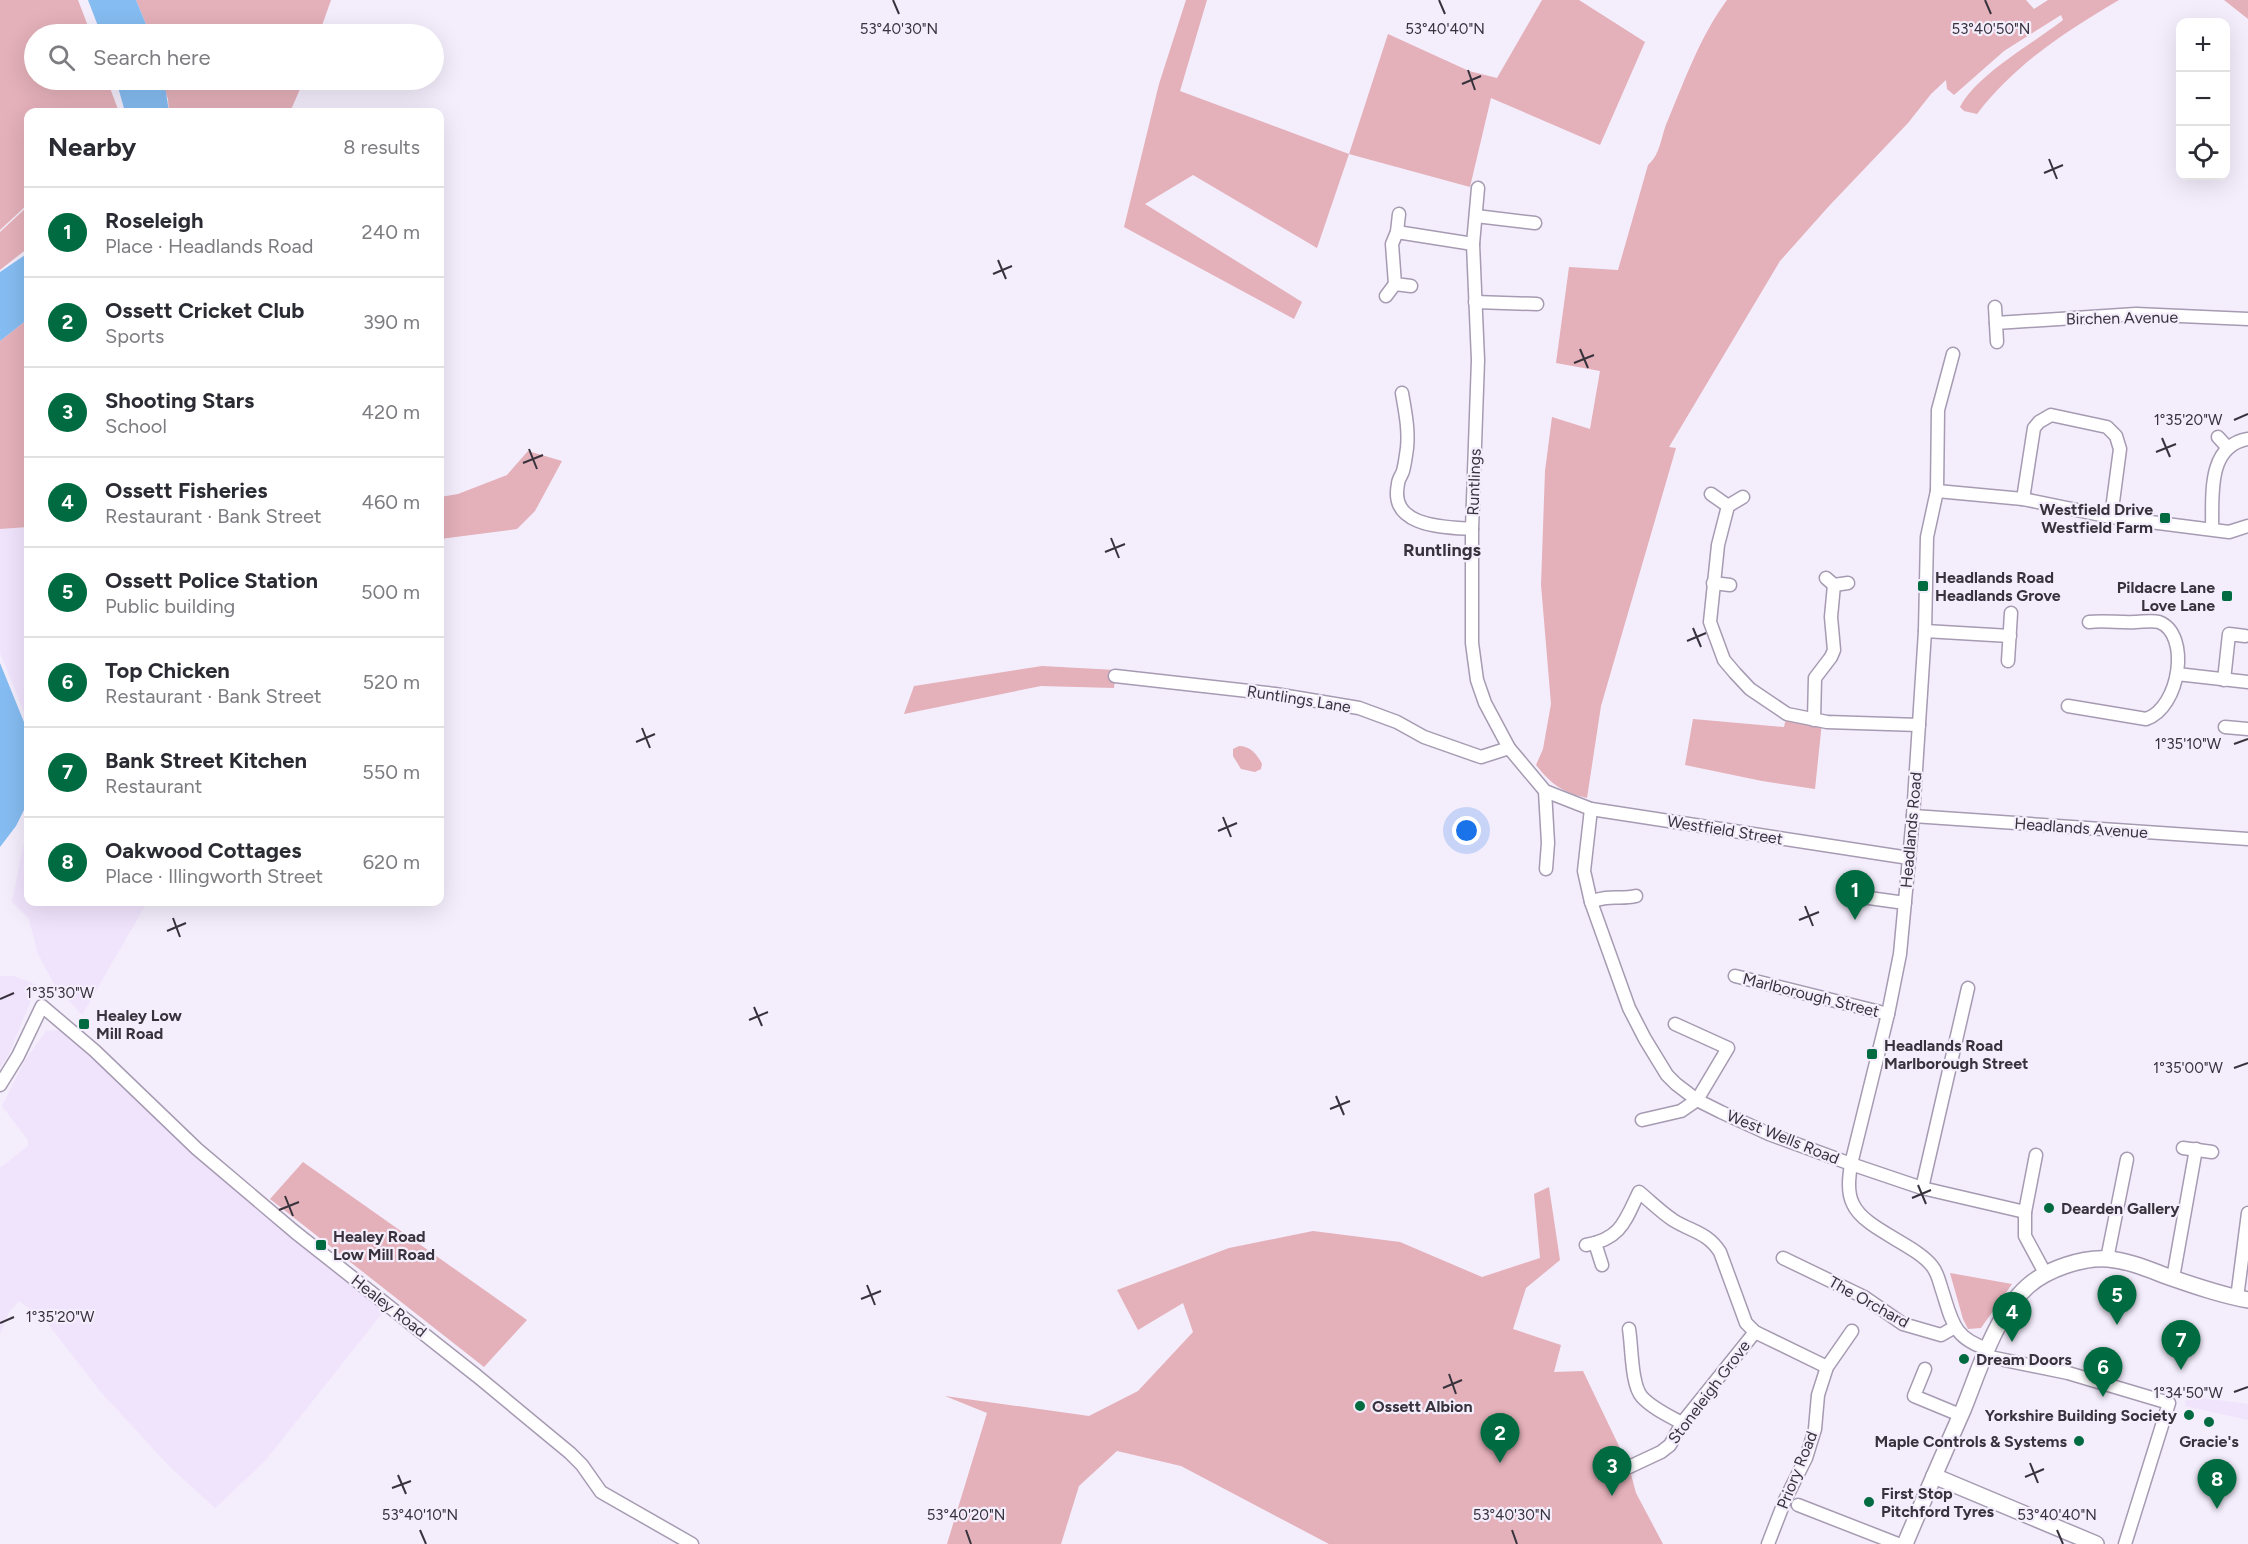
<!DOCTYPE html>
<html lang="en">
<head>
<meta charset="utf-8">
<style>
	:root { --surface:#fff; --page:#f7f7f7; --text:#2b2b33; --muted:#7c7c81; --line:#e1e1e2; --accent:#006a40 }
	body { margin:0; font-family:Figtree,sans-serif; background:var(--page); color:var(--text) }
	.controls { position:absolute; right:18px; top:18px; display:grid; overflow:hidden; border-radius:12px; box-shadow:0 6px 24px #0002 }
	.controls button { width:54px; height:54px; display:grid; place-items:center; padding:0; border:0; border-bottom:2px solid var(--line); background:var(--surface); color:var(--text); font:30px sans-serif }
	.you { position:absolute; left:1467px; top:831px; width:21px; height:21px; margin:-15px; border:4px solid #fff; border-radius:50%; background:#1a73e8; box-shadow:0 0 0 9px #1a73e833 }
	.badge { display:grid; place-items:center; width:39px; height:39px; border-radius:50%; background:var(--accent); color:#fff; font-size:20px; font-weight:700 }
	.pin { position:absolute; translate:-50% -50px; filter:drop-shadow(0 2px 3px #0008) }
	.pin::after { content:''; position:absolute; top:32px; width:21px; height:18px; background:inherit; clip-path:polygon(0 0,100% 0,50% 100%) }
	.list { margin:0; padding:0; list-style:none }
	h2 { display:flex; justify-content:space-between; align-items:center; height:78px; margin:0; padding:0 24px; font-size:26px }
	h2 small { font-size:20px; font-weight:400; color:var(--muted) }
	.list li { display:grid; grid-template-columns:39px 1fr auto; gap:18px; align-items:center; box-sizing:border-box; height:90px; padding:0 24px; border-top:2px solid var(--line) }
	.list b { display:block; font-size:22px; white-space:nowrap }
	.list p { margin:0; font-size:20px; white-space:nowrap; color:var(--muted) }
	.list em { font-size:20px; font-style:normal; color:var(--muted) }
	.icon { flex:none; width:33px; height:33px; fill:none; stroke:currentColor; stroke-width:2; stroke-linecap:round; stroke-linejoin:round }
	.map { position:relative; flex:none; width:2248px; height:1544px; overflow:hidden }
	.search { position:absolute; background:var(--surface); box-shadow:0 6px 24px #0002; left:24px; top:24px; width:420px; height:66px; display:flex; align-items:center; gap:15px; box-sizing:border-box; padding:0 21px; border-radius:33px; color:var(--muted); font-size:22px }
	.panel { position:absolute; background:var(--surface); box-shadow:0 6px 24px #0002; left:24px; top:108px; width:420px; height:798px; border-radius:12px }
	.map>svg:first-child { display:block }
	.built { fill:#f0e4fd }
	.green { fill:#e4b0b9 }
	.water { fill:#85bcf1 }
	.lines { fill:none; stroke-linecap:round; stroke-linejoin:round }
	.minor-casing { stroke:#a69bb2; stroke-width:15 }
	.tertiary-casing { stroke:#a69bb2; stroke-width:18 }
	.minor { stroke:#fff; stroke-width:12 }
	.tertiary { stroke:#fff; stroke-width:15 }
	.ticks { fill:none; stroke:#37323c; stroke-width:2 }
	.poi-dot { fill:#006a40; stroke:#f4edfc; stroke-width:2 }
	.labels { text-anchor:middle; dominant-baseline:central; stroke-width:4.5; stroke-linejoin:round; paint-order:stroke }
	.street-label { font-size:16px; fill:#37323c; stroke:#f4edfc }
	.poi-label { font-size:16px; font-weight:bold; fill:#37323c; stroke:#f4edfc; text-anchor:start }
	.neighbourhood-label { font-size:18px; font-weight:bold; fill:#37323c; stroke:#f4edfc }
	.ticks-label { font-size:15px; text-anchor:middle; fill:#37323c; stroke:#f4edfc; stroke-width:4.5; stroke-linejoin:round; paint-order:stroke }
</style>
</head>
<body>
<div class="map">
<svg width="2248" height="1544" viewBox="0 0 2248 1544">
	<rect width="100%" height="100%" fill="#f4edfc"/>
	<g class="built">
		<polygon points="28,527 28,722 0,653 0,529"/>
		<polygon points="28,822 28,902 147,902 82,1015 55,985 38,954 29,919 12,902"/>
		<polygon points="0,976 14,976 37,985 9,1054 0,1068"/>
		<polygon points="63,1030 182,1136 388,1306 265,1461 215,1508 170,1467 100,1391 45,1320 19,1301 9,1312 0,1334 0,1168 28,1146 28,1140 2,1106 24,1062 46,1031"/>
		<polygon points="2187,1396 2248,1404 2248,1420 2185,1406"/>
	</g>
	<g class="green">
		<polygon points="0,0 78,0 91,34 34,34 34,80 107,80 119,112 28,112 28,204 0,230"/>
		<polygon points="136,0 331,0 319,34 150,34"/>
		<polygon points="1186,0 1207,0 1180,91 1349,154 1388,34 1469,71 1497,78 1542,0 1579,0 1645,42 1600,145 1491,98 1470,187 1349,154 1317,248 1193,175 1145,204 1302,302 1294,319 1124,227 1159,84"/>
		<path d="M1727,0H2026L2034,9L2048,0H2119C2065,32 2015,64 1977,114L1964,111L1960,107C1977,74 2034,43 2063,20L2061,15L2004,51L1954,95L1947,89L1946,80L1931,94L1908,123L1829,206L1780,261L1669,447L1676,448L1601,706L1587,798C1562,792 1552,785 1536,765L1543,749L1551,704L1541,585L1545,471L1552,417L1590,429L1600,371L1556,363L1569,267L1618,270L1648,165C1661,154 1661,135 1668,120C1685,79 1701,35 1727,0Z"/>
		<polygon points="2225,0 2248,0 2248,19 2224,0"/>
		<polygon points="161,80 304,80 290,112 169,112 168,99"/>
		<polygon points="28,206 28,248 0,270 0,232"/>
		<polygon points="28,319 28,527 0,529 0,341"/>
		<polygon points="528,451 562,461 535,511 517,529 440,539 440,497 458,494 507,475"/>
		<polygon points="1042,666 1116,670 1114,688 1041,686 904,714 914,686"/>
		<polygon points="1787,714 1822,722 1815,789 1762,781 1685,765 1693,719 1784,727"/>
		<path d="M1239,746C1250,746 1257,754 1262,764L1261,769L1255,772L1241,769L1233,756V749Z"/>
		<polygon points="303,1162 527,1320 484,1367 270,1199"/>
		<polygon points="1549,1187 1560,1260 1526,1288 1513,1329 1561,1345 1554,1372 1583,1371 1629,1467 1636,1493 1663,1544 1329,1544 1181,1466 1117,1451 1079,1486 1061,1544 947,1544 987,1413 945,1396 1089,1416 1138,1391 1193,1332 1183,1303 1138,1330 1117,1290 1229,1248 1313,1231 1400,1242 1482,1277 1540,1258 1534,1194"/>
		<polygon points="1950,1273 2012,1284 1981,1328 1968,1329 1963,1319"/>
	</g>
	<g class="water">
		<polygon points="88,0 136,0 150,34 101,34"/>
		<polygon points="116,80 164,80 169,112 125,112"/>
		<polygon points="28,253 28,319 0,341 0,272"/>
		<polygon points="0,663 24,722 24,741 28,747 28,802 16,826 0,847"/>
	</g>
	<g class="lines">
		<g class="minor-casing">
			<g id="minor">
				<polyline points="1478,188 1473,244 1478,360 1472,529 1472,643 1477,680 1485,703 1509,748 1545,791 1591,809 1909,858"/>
				<polyline points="1399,214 1397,232 1392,244 1395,284 1411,286"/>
				<polyline points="1476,216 1535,223"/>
				<polyline points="1397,232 1473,244"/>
				<polyline points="1386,296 1395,284"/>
				<polyline points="1475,302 1537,304"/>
				<polyline points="1995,307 1997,342"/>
				<polyline points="1996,323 2136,314 2248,319"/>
				<path d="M1953,354L1938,410L1937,491L1927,537L1925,631L1913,816L1900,954L1888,1014L1851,1164C1849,1177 1847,1192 1853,1204C1864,1229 1915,1244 1932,1266C1937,1272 1939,1280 1941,1287C1952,1320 1952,1338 1988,1349"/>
				<path d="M1402,393C1405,411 1409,429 1407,448C1406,455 1405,464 1403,471C1402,475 1398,479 1398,484C1389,527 1443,527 1472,529"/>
				<polyline points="2218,437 2228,448"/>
				<polyline points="1937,491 2023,499 2111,517 2229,532 2248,526"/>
				<polyline points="1711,494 1728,506 1743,497"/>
				<polyline points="2023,499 2034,428 2039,422 2051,415 2107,427 2116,436 2120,449 2111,517"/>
				<polyline points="1728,506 1718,545 1710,622 1724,660 1735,673 1750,689 1787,714 1827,722 1919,725"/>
				<path d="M2212,529C2213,498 2206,446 2248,439"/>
				<polyline points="1826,578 1834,585 1848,583"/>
				<polyline points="1713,583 1730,585"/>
				<polyline points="1925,631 2010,636"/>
				<polyline points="2008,661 2011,613"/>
				<polyline points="2177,674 2248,682"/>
				<polyline points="1115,676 1275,694 1359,708 1397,722 1424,737 1481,757 1509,748"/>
				<polyline points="2224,680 2229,634 2245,636"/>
				<path d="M2068,706L2146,719C2180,708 2191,634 2159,622C2151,620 2143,622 2136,622C2120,623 2105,620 2089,622"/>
				<polyline points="1814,720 1815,678 1831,657 1834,650 1831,617 1834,585"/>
				<polyline points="2225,727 2248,729"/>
				<polyline points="1545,791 1548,843 1546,869"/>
				<polyline points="1591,809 1584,871 1591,902 1629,1008 1645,1039 1667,1075 1676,1084 1697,1100 1721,1112 1769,1134 1851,1164 1922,1188 2025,1212"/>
				<polyline points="1913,816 2248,839"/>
				<polyline points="1862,897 1905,903"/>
				<path d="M1591,902C1610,894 1619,900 1636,896"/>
				<polyline points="1735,976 1888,1014"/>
				<polyline points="0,1085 18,1056 42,1006 95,1051 197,1149 295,1232 477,1376 570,1453 582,1465 601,1492 692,1544"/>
				<polyline points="1642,1120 1681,1111 1697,1100 1728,1048 1675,1024"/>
				<polyline points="2183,1148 2212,1152"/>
				<polyline points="2036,1155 2025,1212 2025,1236 2045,1273"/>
				<polyline points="1922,1188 1968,988"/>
				<polyline points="1595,1243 1602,1265"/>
				<path d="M1586,1245C1621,1239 1625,1221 1639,1192C1650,1201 1661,1212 1673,1220C1692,1232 1707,1232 1720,1252L1746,1323L1755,1332L1827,1367"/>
				<polyline points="1783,1258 1864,1297 1903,1324 1941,1335 1955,1327"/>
				<polyline points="2107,1259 2127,1159"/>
				<polyline points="2173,1278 2196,1149"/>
				<polyline points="2237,1298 2248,1213"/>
				<path d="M1629,1329C1632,1346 1631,1385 1642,1397C1652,1408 1669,1416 1682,1423"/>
				<polyline points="1985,1356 2068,1373 2169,1403 2125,1544"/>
				<polyline points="1925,1369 1914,1396 1960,1415"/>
				<polyline points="1629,1467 1661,1452 1670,1445 1682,1423 1755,1332"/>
				<polyline points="1798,1505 1898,1544"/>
				<polyline points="1768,1544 1785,1500 1806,1458 1815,1429 1818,1395 1827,1367 1852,1331"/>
			</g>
		</g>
		<g class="tertiary-casing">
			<g id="tertiary">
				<polyline points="1934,1476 2096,1544"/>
				<path d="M1905,1544C1924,1499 1943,1455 1963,1410C1979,1371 1995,1315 2028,1286C2047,1269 2083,1257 2108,1259C2130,1261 2150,1270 2169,1277C2195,1286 2221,1295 2248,1300"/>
			</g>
		</g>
		<use href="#minor" class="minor"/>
		<use href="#tertiary" class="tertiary"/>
	</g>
	<path class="ticks" d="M893,0L899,14M1439,0L1445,14M1985,0L1991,14M1468,70L1475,90M1462,84L1481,76M2049,159L2057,179M2044,173L2063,165M998,260L1006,279M993,274L1012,266M1580,349L1588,368M1574,363L1594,355M2234,420L2248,414M2162,438L2170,457M529,449L537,469M2156,452L2176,444M523,463L543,455M1111,538L1119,558M1105,552L1125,544M1693,628L1701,647M1687,641L1706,633M642,728L650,748M636,742L655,734M2234,744L2248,739M1223,817L1231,837M1218,831L1237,823M1805,906L1813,926M173,918L180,937M1799,920L1819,912M167,931L186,923M0,999L14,993M754,1007L762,1026M749,1020L768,1012M2234,1068L2248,1063M1336,1096L1344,1115M1330,1109L1350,1101M1918,1185L1926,1204M285,1196L293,1216M1912,1198L1931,1190M279,1210L299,1202M867,1285L875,1305M861,1299L881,1291M0,1323L14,1317M1449,1374L1456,1394M1443,1388L1462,1380M2234,1392L2248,1387M2030,1463L2038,1483M398,1475L406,1494M2025,1477L2044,1469M392,1488L411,1481M420,1530L426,1544M966,1530L971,1544M1512,1530L1517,1544M2057,1530L2063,1544"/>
	<g class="poi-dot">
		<rect x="2159" y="512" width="12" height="12" rx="3"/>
		<rect x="1917" y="580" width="12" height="12" rx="3"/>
		<rect x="2221" y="590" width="12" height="12" rx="3"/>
		<rect x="78" y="1018" width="12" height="12" rx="3"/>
		<rect x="1866" y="1048" width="12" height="12" rx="3"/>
		<circle cx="2049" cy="1208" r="6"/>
		<rect x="315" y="1239" width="12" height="12" rx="3"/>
		<circle cx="1964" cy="1359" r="6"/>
		<circle cx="1360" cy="1406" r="6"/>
		<circle cx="2189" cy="1415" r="6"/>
		<circle cx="2209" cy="1422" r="6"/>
		<circle cx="2079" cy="1441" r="6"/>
		<circle cx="1869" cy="1502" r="6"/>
	</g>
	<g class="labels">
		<g class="street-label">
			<text transform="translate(2122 318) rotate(-1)">Birchen Avenue</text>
			<text transform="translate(1474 482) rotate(-88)">Runtlings</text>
			<text transform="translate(1299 699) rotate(9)">Runtlings Lane</text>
			<text transform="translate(2081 828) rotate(4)">Headlands Avenue</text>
			<text transform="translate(1725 830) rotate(9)">Westfield Street</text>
			<text transform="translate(1911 830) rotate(-85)">Headlands Road</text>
			<text transform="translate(1811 995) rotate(14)">Marlborough Street</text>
			<text transform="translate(1783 1137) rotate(22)">West Wells Road</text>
			<text transform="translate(1869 1302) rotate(29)">The Orchard</text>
			<text transform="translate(389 1306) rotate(38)">Healey Road</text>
			<text transform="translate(1709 1392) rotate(-53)">Stoneleigh Grove</text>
			<text transform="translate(1797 1470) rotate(-68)">Priory Road</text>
		</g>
		<g class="poi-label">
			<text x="2153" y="509" text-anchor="end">Westfield Drive<tspan x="2153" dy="18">Westfield Farm</tspan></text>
			<text x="1935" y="577">Headlands Road<tspan x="1935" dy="18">Headlands Grove</tspan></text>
			<text x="2215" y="587" text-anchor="end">Pildacre Lane<tspan x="2215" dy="18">Love Lane</tspan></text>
			<text x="96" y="1015">Healey Low<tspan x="96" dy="18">Mill Road</tspan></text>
			<text x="1884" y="1045">Headlands Road<tspan x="1884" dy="18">Marlborough Street</tspan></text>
			<text x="2061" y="1208">Dearden Gallery</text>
			<text x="333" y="1236">Healey Road<tspan x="333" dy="18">Low Mill Road</tspan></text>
			<text x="1976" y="1359">Dream Doors</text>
			<text x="1372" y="1406">Ossett Albion</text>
			<text x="2177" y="1415" text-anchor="end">Yorkshire Building Society</text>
			<text x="2067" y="1441" text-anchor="end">Maple Controls &amp; Systems</text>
			<text x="2209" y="1441" text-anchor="middle">Gracie's</text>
			<text x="1881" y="1493">First Stop<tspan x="1881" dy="18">Pitchford Tyres</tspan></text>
		</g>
		<g class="neighbourhood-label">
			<text x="1442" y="550">Runtlings</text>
		</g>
	</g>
	<g class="ticks-label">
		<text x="899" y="34">53°40'30"N</text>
		<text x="1445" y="34">53°40'40"N</text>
		<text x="1991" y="34">53°40'50"N</text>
		<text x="2188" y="425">1°35'20"W</text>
		<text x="2188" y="749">1°35'10"W</text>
		<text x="60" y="998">1°35'30"W</text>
		<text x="2188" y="1073">1°35'00"W</text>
		<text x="60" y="1322">1°35'20"W</text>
		<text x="2188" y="1398">1°34'50"W</text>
		<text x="420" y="1520">53°40'10"N</text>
		<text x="966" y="1520">53°40'20"N</text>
		<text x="1512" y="1520">53°40'30"N</text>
		<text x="2057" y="1520">53°40'40"N</text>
	</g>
</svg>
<div class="controls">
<button>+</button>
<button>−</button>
<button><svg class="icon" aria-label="locate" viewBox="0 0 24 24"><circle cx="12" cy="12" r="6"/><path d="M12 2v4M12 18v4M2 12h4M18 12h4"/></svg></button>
</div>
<div class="you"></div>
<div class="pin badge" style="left:1855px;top:920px">1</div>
<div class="pin badge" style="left:1500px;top:1463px">2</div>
<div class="pin badge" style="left:1612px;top:1496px">3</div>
<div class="pin badge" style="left:2012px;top:1342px">4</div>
<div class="pin badge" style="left:2117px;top:1325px">5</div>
<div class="pin badge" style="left:2103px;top:1397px">6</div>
<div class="pin badge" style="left:2181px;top:1370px">7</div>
<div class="pin badge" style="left:2217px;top:1509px">8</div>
<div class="search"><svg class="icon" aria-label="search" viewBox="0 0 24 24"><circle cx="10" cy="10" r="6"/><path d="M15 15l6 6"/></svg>Search here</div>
<section class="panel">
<h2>Nearby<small>8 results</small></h2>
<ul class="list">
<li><span class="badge">1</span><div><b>Roseleigh</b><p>Place · Headlands Road</p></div><em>240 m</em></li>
<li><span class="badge">2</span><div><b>Ossett Cricket Club</b><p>Sports</p></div><em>390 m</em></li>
<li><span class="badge">3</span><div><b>Shooting Stars</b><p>School</p></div><em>420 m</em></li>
<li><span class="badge">4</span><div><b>Ossett Fisheries</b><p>Restaurant · Bank Street</p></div><em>460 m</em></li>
<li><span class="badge">5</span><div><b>Ossett Police Station</b><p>Public building</p></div><em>500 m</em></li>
<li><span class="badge">6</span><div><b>Top Chicken</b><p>Restaurant · Bank Street</p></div><em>520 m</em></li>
<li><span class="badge">7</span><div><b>Bank Street Kitchen</b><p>Restaurant</p></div><em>550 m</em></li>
<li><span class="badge">8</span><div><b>Oakwood Cottages</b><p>Place · Illingworth Street</p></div><em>620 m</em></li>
</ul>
</section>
</div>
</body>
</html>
